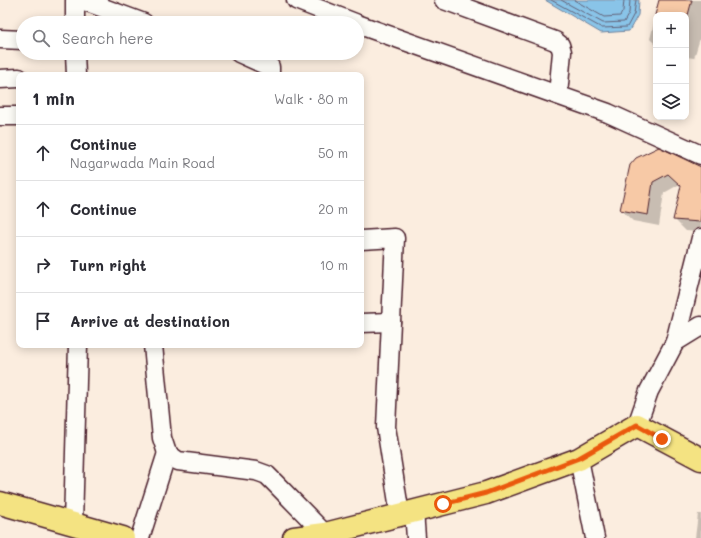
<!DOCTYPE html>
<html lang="en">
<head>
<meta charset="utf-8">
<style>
	:root { --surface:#fff; --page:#f2f2f3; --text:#2b2b33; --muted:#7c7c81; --line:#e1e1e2 }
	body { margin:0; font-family:Mali,sans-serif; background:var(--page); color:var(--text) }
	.controls { position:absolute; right:12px; top:12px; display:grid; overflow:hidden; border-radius:8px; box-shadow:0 2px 10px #0003 }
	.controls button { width:36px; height:36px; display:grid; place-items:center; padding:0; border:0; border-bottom:1px solid var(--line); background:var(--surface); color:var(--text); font:20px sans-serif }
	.stop { position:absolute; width:12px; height:12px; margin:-9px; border:3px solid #ea580c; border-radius:50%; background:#fff }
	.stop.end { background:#ea580c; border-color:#fff; box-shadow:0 1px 4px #0008 }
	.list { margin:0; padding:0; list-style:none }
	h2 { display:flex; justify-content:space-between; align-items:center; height:52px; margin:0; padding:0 16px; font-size:17px }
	h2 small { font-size:13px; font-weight:400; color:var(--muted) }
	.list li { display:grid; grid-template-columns:26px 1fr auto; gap:12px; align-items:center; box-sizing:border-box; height:56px; padding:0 16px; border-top:1px solid var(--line) }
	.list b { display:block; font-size:15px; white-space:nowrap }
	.list p { margin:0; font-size:13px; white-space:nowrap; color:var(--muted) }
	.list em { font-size:13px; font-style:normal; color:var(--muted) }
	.icon { flex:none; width:22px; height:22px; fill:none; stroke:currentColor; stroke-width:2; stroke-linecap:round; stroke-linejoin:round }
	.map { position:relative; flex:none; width:701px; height:538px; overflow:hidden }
	.search { position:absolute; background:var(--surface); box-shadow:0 2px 10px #0003; left:16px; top:16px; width:348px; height:44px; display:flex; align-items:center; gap:10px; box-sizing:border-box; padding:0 14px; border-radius:22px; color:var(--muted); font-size:15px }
	.panel { position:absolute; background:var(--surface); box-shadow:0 2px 10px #0003; left:16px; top:72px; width:348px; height:276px; border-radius:8px }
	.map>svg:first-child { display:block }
	.water { fill:#89c4e8; stroke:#70829c }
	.shadow { fill:#0003 }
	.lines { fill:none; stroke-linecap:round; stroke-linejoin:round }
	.shore { stroke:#636177; stroke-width:1 }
	.building { fill:#f7c9a6; stroke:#4a1f2b }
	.minor-casing { stroke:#4a1f2b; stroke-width:21 }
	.major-casing { stroke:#4a1f2b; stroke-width:25 }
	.minor { stroke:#fdfcf7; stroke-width:18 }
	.major { stroke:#f4e382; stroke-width:22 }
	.route { stroke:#ea580c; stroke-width:5 }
</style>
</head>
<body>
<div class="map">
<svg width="701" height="538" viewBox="0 0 701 538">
	<rect width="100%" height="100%" fill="#fbeddf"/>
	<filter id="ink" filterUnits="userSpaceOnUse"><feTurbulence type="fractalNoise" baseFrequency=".025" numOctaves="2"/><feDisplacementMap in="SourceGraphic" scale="8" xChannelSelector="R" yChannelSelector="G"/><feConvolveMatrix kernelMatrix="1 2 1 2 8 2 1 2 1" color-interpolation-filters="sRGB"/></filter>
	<g filter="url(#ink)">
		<polygon class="water" points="545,0 639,0 638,15 629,31 601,33"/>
		<g class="shadow">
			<polygon points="660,0 701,0 701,35 694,58 686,57 686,15 656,15 656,45 650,39"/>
			<polygon points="631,165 701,168 701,232 686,231 675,220 682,186 680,184 664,193 659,226 633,221 621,210"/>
			<polygon points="698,514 701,514 701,538 695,538"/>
		</g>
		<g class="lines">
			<g class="shore">
				<polyline points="551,0 602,28 627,27 634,14 636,0"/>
				<polyline points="561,0 603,23 624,22 629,13 630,0"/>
				<polyline points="574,0 604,17 620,16 623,11 624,0"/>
			</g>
		</g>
		<g class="building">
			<polygon points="659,0 692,0 688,15 655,15"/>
			<polygon points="659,147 701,167 701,215 700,222 673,220 681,186 668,174 653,182 648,215 620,210 630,165 636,158"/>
		</g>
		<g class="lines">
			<g class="minor-casing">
				<g id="minor">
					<polyline points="75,0 75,23"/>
					<polyline points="82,0 144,23"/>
					<polyline points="296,0 355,23"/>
					<polyline points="444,0 555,41 560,45 562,52 558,95"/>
					<polyline points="357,24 608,113 701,155"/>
					<polyline points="0,39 23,40"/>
					<polyline points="75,53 76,75"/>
					<polyline points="239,53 270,67 270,75"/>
					<polyline points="0,79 19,78"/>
					<polyline points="0,116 19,116"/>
					<polyline points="361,240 395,238 386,427 400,515"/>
					<polyline points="361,323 391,322"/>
					<polyline points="675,342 701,238"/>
					<polyline points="153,345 162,438 167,453 178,461 256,471 267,475 275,483 325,534 325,538"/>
					<polyline points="637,425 649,391 675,342 701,326"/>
					<polyline points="579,459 595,538"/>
					<polyline points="414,511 416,538"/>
					<polyline points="73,524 78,345"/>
					<polyline points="140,538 167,453"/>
				</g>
			</g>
			<g class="major-casing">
				<g id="major">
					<polyline points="0,503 123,538"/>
					<polyline points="294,538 325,534 486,493 579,459 637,425 701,459"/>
				</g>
			</g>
			<use href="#minor" class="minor"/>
			<use href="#major" class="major"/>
		</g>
	</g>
	<g class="lines" filter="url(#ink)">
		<polyline class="route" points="443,504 486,493 579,458 637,425 662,439"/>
	</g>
</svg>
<div class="controls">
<button>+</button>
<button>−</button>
<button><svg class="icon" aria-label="layers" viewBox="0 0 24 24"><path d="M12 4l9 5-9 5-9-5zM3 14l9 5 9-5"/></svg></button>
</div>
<div class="stop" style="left:443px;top:504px"></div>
<div class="stop end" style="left:662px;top:439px"></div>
<div class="search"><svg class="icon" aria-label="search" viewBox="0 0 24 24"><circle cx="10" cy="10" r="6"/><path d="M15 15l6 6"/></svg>Search here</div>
<section class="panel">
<h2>1 min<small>Walk · 80 m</small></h2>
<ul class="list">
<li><svg class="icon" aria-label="ahead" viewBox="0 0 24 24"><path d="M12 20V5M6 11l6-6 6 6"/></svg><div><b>Continue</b><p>Nagarwada Main Road</p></div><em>50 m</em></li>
<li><svg class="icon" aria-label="ahead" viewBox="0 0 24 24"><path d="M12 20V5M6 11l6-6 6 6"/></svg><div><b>Continue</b></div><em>20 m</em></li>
<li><svg class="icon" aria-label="right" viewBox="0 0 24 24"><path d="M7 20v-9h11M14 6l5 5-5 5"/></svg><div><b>Turn right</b></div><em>10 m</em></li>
<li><svg class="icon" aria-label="arrive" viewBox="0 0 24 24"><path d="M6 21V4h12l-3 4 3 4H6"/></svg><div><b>Arrive at destination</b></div></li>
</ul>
</section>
</div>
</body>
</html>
